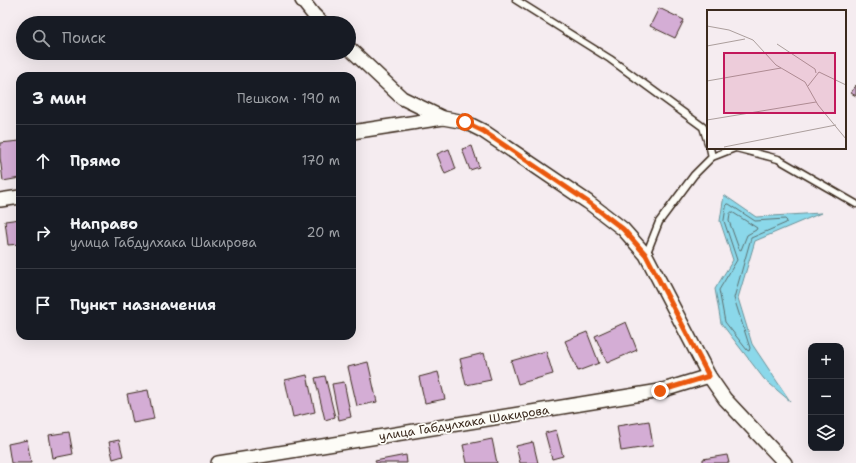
<!DOCTYPE html>
<html lang="ru">
<head>
<meta charset="utf-8">
<style>
	:root { --surface:#171b24; --page:#20242c; --text:#f1f3f6; --muted:#9ea1a6; --line:#363941 }
	body { margin:0; font-family:"Shantell Sans",sans-serif; background:var(--page); color:var(--text) }
	.controls { position:absolute; right:12px; bottom:12px; display:grid; overflow:hidden; border-radius:8px; box-shadow:0 4px 16px #0002 }
	.controls button { width:36px; height:36px; display:grid; place-items:center; padding:0; border:0; border-bottom:1px solid var(--line); background:var(--surface); color:var(--text); font:20px sans-serif }
	.stop { position:absolute; width:12px; height:12px; margin:-9px; border:3px solid #ea580c; border-radius:50%; background:#fff }
	.stop.end { background:#ea580c; border-color:#fff; box-shadow:0 1px 4px #0008 }
	.list { margin:0; padding:0; list-style:none }
	h2 { display:flex; justify-content:space-between; align-items:center; height:52px; margin:0; padding:0 16px; font-size:17px }
	h2 small { font-size:13px; font-weight:400; color:var(--muted) }
	.list li { display:grid; grid-template-columns:26px 1fr auto; gap:12px; align-items:center; box-sizing:border-box; height:72px; padding:0 16px; border-top:1px solid var(--line) }
	.list b { display:block; font-size:15px; white-space:nowrap }
	.list p { margin:0; font-size:13px; white-space:nowrap; color:var(--muted) }
	.list em { font-size:13px; font-style:normal; color:var(--muted) }
	.icon { flex:none; width:22px; height:22px; fill:none; stroke:currentColor; stroke-width:2; stroke-linecap:round; stroke-linejoin:round }
	.map { position:relative; flex:none; width:856px; height:463px; overflow:hidden }
	.search { position:absolute; background:var(--surface); box-shadow:0 4px 16px #0002; left:16px; top:16px; width:340px; height:44px; display:flex; align-items:center; gap:10px; box-sizing:border-box; padding:0 14px; border-radius:22px; color:var(--muted); font-size:15px }
	.panel { position:absolute; background:var(--surface); box-shadow:0 4px 16px #0002; left:16px; top:72px; width:340px; height:268px; border-radius:12px }
	.map>svg:first-child { display:block }
	.water { fill:#8bd8ea; stroke:#6b9298 }
	.lines { fill:none; stroke-linecap:round; stroke-linejoin:round }
	.shore { stroke:#5b7070; stroke-width:1 }
	.building { fill:#d4add5; stroke:#3b2a1e }
	.service-casing { stroke:#3b2a1e; stroke-width:9 }
	.minor-casing { stroke:#3b2a1e; stroke-width:16 }
	.service { stroke:#fdfcf7; stroke-width:6 }
	.minor { stroke:#fdfcf7; stroke-width:13 }
	.route { stroke:#ea580c; stroke-width:5 }
	.labels { text-anchor:middle; dominant-baseline:central; stroke-width:3.5; stroke-linejoin:round; paint-order:stroke }
	.street-label { font-size:12px; fill:#3b2a1e; stroke:#fdfcf7 }
	.inset-road { fill:none; stroke:#ab9e9c; stroke-width:1 }
	.view { fill:#c2185b; fill-opacity:0.15; stroke:#c2185b; stroke-width:2 }
	.inset-edge { fill:none; stroke:#3b2a1e; stroke-width:2 }
</style>
</head>
<body>
<div class="map">
<svg width="856" height="463" viewBox="0 0 856 463">
	<rect width="100%" height="100%" fill="#f5ecf0"/>
	<filter id="ink" filterUnits="userSpaceOnUse"><feTurbulence type="fractalNoise" baseFrequency=".025" numOctaves="2"/><feDisplacementMap in="SourceGraphic" scale="8" xChannelSelector="R" yChannelSelector="G"/><feConvolveMatrix kernelMatrix="1 2 1 2 8 2 1 2 1" color-interpolation-filters="sRGB"/></filter>
	<g filter="url(#ink)">
		<polygon class="water" points="724,195 756,217 821,213 755,241 738,298 752,344 790,401 764,379 721,323 715,289 733,260 720,221"/>
		<g class="lines">
			<g class="shore">
				<polygon points="727,204 729,204 755,221 785,219 787,221 786,223 751,238 734,298 750,348 749,351 747,350 725,322 719,290 737,260 724,221"/>
				<polygon points="732,212 757,228 756,230 747,235 741,250 739,249 729,221 730,214"/>
			</g>
		</g>
		<g class="building">
			<polygon points="659,8 684,20 675,38 650,26"/>
			<polygon points="856,85 856,96 851,93"/>
			<polygon points="20,141 20,178 3,181 0,157 0,143"/>
			<polygon points="472,146 479,167 470,170 462,149"/>
			<polygon points="449,149 456,169 445,174 437,154"/>
			<polygon points="20,219 20,244 8,245 5,221"/>
			<polygon points="626,322 637,350 607,363 595,336"/>
			<polygon points="587,332 599,363 578,371 565,341"/>
			<polygon points="546,351 553,374 518,384 511,361"/>
			<polygon points="484,353 491,380 466,385 460,359"/>
			<polygon points="368,362 377,402 357,406 348,367"/>
			<polygon points="438,372 445,399 425,403 419,377"/>
			<polygon points="307,375 315,412 293,417 285,380"/>
			<polygon points="325,376 335,417 325,420 315,378"/>
			<polygon points="344,382 351,417 339,420 332,384"/>
			<polygon points="148,390 154,419 133,423 127,394"/>
			<polygon points="649,421 653,446 621,451 617,426"/>
			<polygon points="556,430 563,456 552,459 545,433"/>
			<polygon points="69,432 73,454 53,458 49,435"/>
			<polygon points="492,439 497,463 467,463 463,445"/>
			<polygon points="27,440 31,463 11,463 8,444"/>
			<polygon points="119,440 123,456 113,459 109,442"/>
			<polygon points="533,442 538,463 520,463 516,446"/>
			<polygon points="406,455 407,463 376,463 375,461"/>
			<polygon points="727,455 729,463 703,463 703,459"/>
		</g>
		<g class="lines">
			<g class="service-casing">
				<g id="service">
					<polyline points="516,0 610,59 703,127 708,143"/>
					<polyline points="710,148 712,157"/>
					<polyline points="736,148 778,159 856,204"/>
					<polyline points="646,255 659,222 694,175 712,157 735,148"/>
				</g>
			</g>
			<g class="minor-casing">
				<g id="minor">
					<polyline points="302,0 313,14 322,23"/>
					<polyline points="349,48 402,98 443,118 465,122 483,131 588,202 623,229 646,255 709,376 725,399 785,463"/>
					<polyline points="352,132 443,118"/>
					<polyline points="0,200 20,197"/>
					<polyline points="218,463 660,391 709,376"/>
				</g>
			</g>
			<use href="#service" class="service"/>
			<use href="#minor" class="minor"/>
		</g>
	</g>
	<g class="lines" filter="url(#ink)">
		<polyline class="route" points="465,122 483,131 588,202 623,229 646,255 709,376 660,391"/>
	</g>
	<g class="labels">
		<g class="street-label">
			<text transform="translate(464 423) rotate(-9)">улица Габдулхака Шакирова</text>
		</g>
	</g>
	<g transform="translate(707 10)">
		<rect width="139" height="139" fill="#f5ecf0"/>
		<path class="inset-road" d="M0,16L22,20L46,30L69,55L98,72L111,95L139,129M70,34L108,59L109,63M0,36L38,29M0,71L74,58M101,76L112,62L139,75M0,110L109,92M17,137L129,115"/>
		<path class="view" d="M17,43H128V103H17Z"/>
		<rect width="139" height="139" class="inset-edge"/>
	</g>
</svg>
<div class="controls">
<button>+</button>
<button>−</button>
<button><svg class="icon" aria-label="layers" viewBox="0 0 24 24"><path d="M12 4l9 5-9 5-9-5zM3 14l9 5 9-5"/></svg></button>
</div>
<div class="stop" style="left:465px;top:122px"></div>
<div class="stop end" style="left:660px;top:391px"></div>
<div class="search"><svg class="icon" aria-label="search" viewBox="0 0 24 24"><circle cx="10" cy="10" r="6"/><path d="M15 15l6 6"/></svg>Поиск</div>
<section class="panel">
<h2>3 мин<small>Пешком · 190 m</small></h2>
<ul class="list">
<li><svg class="icon" aria-label="ahead" viewBox="0 0 24 24"><path d="M12 20V5M6 11l6-6 6 6"/></svg><div><b>Прямо</b></div><em>170 m</em></li>
<li><svg class="icon" aria-label="right" viewBox="0 0 24 24"><path d="M7 20v-9h11M14 6l5 5-5 5"/></svg><div><b>Направо</b><p>улица Габдулхака Шакирова</p></div><em>20 m</em></li>
<li><svg class="icon" aria-label="arrive" viewBox="0 0 24 24"><path d="M6 21V4h12l-3 4 3 4H6"/></svg><div><b>Пункт назначения</b></div></li>
</ul>
</section>
</div>
</body>
</html>
